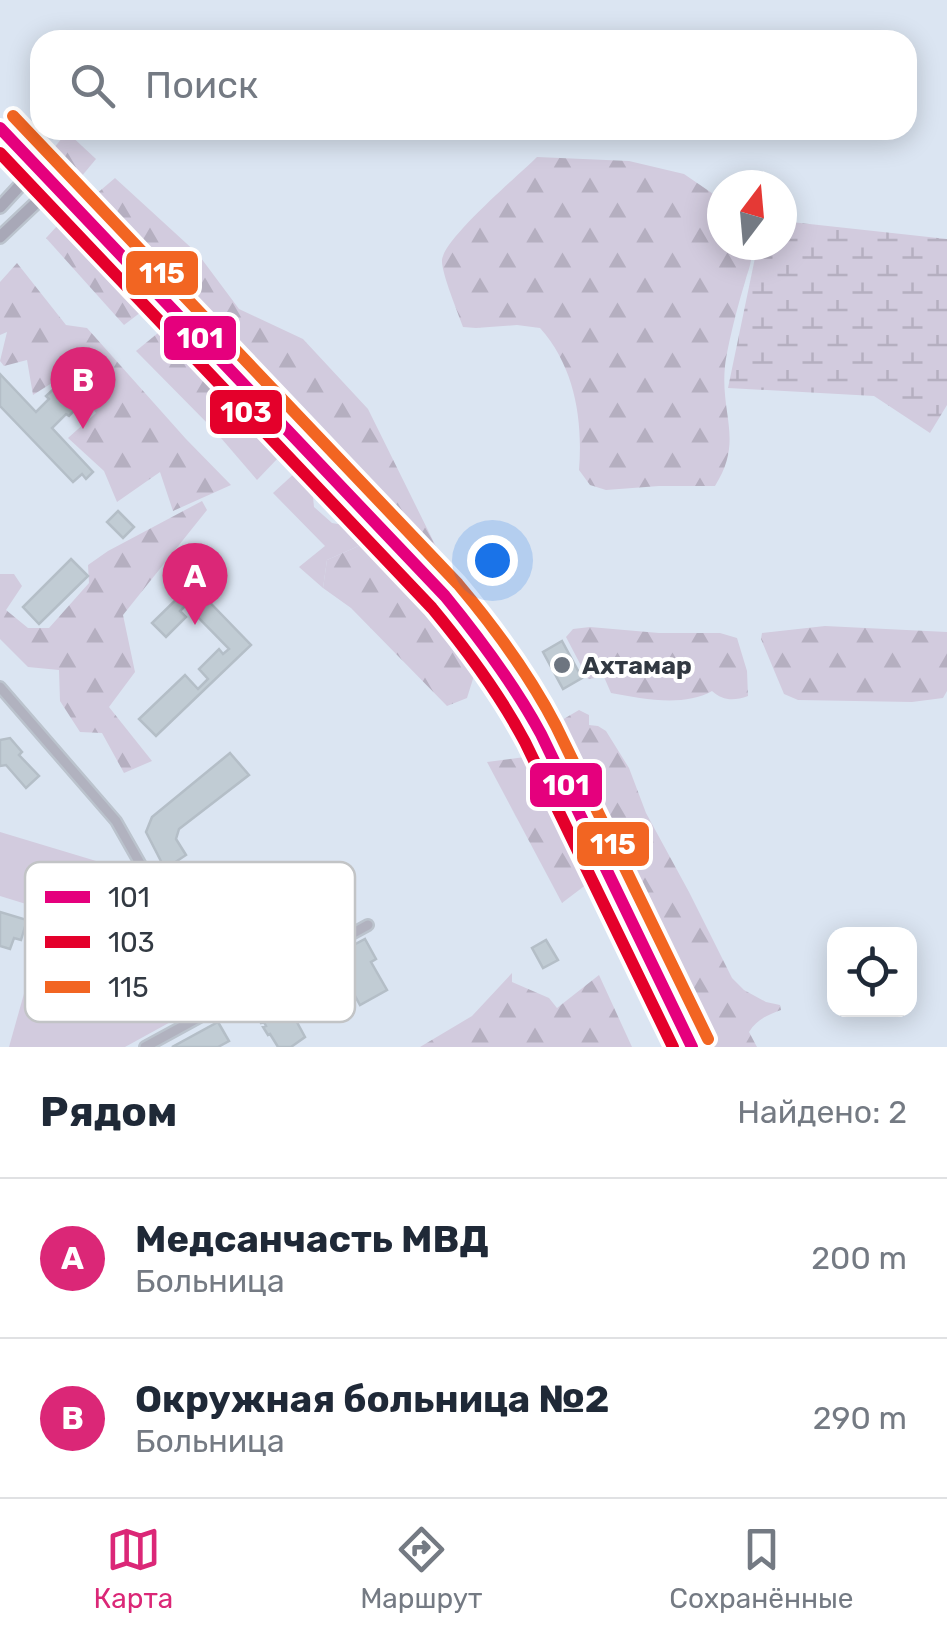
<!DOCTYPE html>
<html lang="ru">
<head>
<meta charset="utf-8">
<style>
	:root { --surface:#fff; --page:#f2f2f3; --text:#1f2937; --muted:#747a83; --line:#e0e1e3; --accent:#db2777 }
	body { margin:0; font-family:Rubik,sans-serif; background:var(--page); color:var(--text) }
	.controls { position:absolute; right:30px; bottom:30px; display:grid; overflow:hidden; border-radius:20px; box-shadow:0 5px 25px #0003 }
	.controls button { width:90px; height:90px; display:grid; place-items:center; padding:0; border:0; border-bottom:2px solid var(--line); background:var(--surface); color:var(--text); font:50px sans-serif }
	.compass { position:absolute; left:707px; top:170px; width:90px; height:90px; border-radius:50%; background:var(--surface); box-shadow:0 5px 25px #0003; rotate:16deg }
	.you { position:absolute; left:492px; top:560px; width:35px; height:35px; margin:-25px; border:8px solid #fff; border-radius:50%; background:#1a73e8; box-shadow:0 0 0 15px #1a73e833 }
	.badge { display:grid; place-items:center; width:65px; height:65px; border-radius:50%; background:var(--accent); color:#fff; font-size:32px; font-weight:700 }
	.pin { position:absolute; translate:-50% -82px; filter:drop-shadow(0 2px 5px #0008) }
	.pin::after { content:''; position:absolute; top:52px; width:35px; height:30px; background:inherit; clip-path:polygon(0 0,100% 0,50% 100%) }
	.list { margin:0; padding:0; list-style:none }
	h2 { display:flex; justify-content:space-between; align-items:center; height:130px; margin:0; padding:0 40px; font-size:42px }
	h2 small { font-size:32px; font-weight:400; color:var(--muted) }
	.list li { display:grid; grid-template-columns:65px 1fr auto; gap:30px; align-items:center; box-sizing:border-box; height:160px; padding:0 40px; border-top:2px solid var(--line) }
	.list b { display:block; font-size:38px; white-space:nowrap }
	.list p { margin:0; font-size:32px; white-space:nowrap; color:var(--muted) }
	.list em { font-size:32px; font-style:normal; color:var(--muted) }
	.icon { flex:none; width:55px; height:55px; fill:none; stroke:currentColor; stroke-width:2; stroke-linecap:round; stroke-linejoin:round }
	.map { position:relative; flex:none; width:947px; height:1047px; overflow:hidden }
	.search { position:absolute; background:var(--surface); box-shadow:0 5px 25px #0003; left:30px; right:30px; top:30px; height:110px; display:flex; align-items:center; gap:25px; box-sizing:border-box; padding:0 35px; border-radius:30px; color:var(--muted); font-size:38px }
	.sheet { height:450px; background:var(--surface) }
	nav { display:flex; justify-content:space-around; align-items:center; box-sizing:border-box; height:140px; border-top:2px solid var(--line); background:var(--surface); font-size:28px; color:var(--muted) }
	nav a { display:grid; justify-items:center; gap:5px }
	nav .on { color:var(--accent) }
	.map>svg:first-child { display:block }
	.grass { fill:#d2cbde; fill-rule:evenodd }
	.forest { fill:url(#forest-firs) }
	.wetland { fill:url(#wetland-marsh) }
	.building { fill:#c1ccd4; stroke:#b4bec7; stroke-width:2.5 }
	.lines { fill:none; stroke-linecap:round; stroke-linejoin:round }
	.minor-casing { stroke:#bbc3cd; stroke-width:14 }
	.secondary-casing { stroke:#bbc3cd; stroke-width:16 }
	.minor { stroke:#b1b2bf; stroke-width:9 }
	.secondary { stroke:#a8a8b7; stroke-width:11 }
	.bus-1-casing { stroke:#fff; stroke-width:20 }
	.bus-2-casing { stroke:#fff; stroke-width:20 }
	.bus-3-casing { stroke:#fff; stroke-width:20 }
	.bus-1 { stroke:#e5007d; stroke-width:12 }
	.bus-2 { stroke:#e4002b; stroke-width:12 }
	.bus-3 { stroke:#f26522; stroke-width:12 }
	.poi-dot { fill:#6d7580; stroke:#fff; stroke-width:4 }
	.labels { text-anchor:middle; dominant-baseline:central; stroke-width:8; stroke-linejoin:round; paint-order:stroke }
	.poi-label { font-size:25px; font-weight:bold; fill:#323942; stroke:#fff; text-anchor:start }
	.key { fill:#fff; stroke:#c2c4c6; stroke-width:2.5 }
	.key-label { font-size:28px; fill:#323942 }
	.line-badge { stroke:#fff; stroke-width:4 }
	.badge-label { font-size:28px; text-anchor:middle; font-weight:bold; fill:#fff }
</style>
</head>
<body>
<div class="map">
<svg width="947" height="1047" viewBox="0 0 947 1047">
	<defs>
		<pattern id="forest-firs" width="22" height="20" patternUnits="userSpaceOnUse" patternTransform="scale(2.5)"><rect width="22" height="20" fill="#d2cbde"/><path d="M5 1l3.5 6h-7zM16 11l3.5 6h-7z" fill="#b5afc0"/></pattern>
		<pattern id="wetland-marsh" width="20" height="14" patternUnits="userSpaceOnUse" patternTransform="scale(2.5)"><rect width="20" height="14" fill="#d2cbde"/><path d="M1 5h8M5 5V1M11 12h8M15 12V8" fill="none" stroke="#b5afc0"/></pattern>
	</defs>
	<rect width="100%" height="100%" fill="#dbe5f2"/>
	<g class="grass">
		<polygon points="240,411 279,457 257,480 215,431"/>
		<polygon points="296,472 312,488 314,507 332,523 349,526 363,544 327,560 323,588 299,567 325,546 273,493"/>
		<path d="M0,832L126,870L205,1003L125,1047H9L45,919L39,908L0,896ZM56,868L81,875L70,912L45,904Z"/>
	</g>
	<g class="forest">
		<polygon points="67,132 96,159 76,183 49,154"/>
		<path d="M537,157L629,161L684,174L722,200V245H751C753,262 749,267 745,282C738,305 728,343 725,366C720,415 744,440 715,486H659L606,490L590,485L579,470C583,420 575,367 540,328L517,325L476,328L463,327C458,313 441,272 442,260C444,238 519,175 537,157Z"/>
		<polygon points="115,178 198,254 239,309 303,339 368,409 455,585 230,359 88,201"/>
		<polygon points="58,225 145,309 124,325 46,238"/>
		<polygon points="17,263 66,325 87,328 186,439 231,485 173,511 160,472 117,502 104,471 68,438 96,413 66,374 33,395 27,360 4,366 0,361 7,332 0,335 0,282"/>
		<polygon points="164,328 240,411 215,431 136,351"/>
		<polygon points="202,501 207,510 123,615 135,672 109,707 152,761 124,773 102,733 80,732 60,701 59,670 28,667 0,639 0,574 14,574 22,586 6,610 28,628 49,628 89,583 88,565 108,551"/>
		<polygon points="363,544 477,666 467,698 447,706 351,608 323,588 327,560"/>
		<polygon points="825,626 947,632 947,691 943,698 912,702 798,700 784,694 761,639 762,633"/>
		<path d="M590,627L659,633H720L737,638L747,671L748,696C734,701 723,701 712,691C684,707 643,699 611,693L604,677L588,679L566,637L573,629Z"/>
		<path d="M579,710L589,715V725L598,726L606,731L629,768L646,813L689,892L732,978L744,990L766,1002L780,1005L781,1010C768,1015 757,1019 749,1032L757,1047H709L555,736V724Z"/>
		<polygon points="525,757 587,884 562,903 487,762"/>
		<polygon points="512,973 512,982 549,998 557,1008 599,975 632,1047 420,1047 472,1016"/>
	</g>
	<polygon class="wetland" points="782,221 947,239 947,405 930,433 874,396 728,388 756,253 755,245 782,245"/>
	<g class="building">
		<polygon points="0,374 36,412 49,399 46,396 58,385 79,406 69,416 66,414 52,428 93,472 86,479 82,474 73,482 0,406"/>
		<polygon points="118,511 134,527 123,538 107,522"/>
		<polygon points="71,559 88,576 39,624 23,607"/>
		<polygon points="192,584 251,645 156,736 139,719 185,675 198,689 208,679 199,669 219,649 223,654 229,649 186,605 180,611 186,617 166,637 152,623"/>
		<polygon points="562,641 582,678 563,689 543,652"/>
		<polygon points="10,738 22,752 19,755 39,776 26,788 6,765 0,766 0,740"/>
		<polygon points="230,753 249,775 179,829 176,839 186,855 165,869 146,832 152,817"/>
		<polygon points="0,912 27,920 21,940 14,938 10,949 0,946"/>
		<polygon points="365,939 376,959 371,962 387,990 360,1005 333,956"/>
		<polygon points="546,940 558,960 543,968 532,948"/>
		<polygon points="302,977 313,996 289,1009 287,1007 284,1009 287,1016 292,1013 305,1037 291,1047 278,1047 270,1034 268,1035 263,1027 266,1026 264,1022 261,1023 251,1005"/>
		<polygon points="218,1022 229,1041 218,1047 172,1047"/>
	</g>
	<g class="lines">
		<g class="minor-casing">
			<g id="minor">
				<polyline points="0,687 116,821 221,1006"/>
				<polyline points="145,1047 368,925"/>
			</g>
		</g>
		<g class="secondary-casing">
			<g id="secondary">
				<path d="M0,128L445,596C482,640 515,683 541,734L692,1047"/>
				<polyline points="0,207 37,167"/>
				<polyline points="0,237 55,185"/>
			</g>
		</g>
		<use href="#minor" class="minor"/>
		<use href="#secondary" class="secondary"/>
		<g class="bus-1-casing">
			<path id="bus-1" d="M0,128L445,596C481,640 514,684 541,734L692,1047"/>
		</g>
		<g class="bus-2-casing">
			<path id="bus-2" d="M0,153L432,608C467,650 499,693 525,742L673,1047"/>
		</g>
		<g class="bus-3-casing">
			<path id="bus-3" d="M13,116L458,584C495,628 529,674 556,726L708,1039"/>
		</g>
		<use href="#bus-1" class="bus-1"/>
		<use href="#bus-2" class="bus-2"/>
		<use href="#bus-3" class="bus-3"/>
	</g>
	<circle class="poi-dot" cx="562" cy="665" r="10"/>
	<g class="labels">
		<g class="poi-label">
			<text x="582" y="665">Ахтамар</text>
		</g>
	</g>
	<rect x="25" y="862" width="330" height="160" rx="15" class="key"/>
	<rect x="45" y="891" width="45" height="12" fill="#e5007d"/>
	<rect x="45" y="936" width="45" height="12" fill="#e4002b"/>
	<rect x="45" y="981" width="45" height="12" fill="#f26522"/>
	<g class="key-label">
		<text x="108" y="907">101</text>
		<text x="108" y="952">103</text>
		<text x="108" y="997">115</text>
	</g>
	<g class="line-badge">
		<rect x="124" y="249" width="76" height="48" rx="10" fill="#f26522"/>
		<rect x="162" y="314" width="76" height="48" rx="10" fill="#e5007d"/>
		<rect x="208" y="388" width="76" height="48" rx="10" fill="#e4002b"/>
		<rect x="528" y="761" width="76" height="48" rx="10" fill="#e5007d"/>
		<rect x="575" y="820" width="76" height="48" rx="10" fill="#f26522"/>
	</g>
	<g class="badge-label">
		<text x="162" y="283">115</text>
		<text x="200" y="348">101</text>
		<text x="246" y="422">103</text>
		<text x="566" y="795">101</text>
		<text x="613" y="854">115</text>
	</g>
</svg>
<div class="controls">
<button><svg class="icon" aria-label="locate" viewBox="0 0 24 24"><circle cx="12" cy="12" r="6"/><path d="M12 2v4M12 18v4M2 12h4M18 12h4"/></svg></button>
</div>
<svg class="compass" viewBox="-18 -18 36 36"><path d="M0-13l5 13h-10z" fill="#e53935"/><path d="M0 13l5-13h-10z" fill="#747a83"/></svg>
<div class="you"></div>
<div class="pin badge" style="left:195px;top:625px">A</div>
<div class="pin badge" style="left:83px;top:429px">B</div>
<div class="search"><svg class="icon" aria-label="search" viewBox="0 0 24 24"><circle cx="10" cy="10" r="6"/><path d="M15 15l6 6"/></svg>Поиск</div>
</div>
<section class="sheet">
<h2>Рядом<small>Найдено: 2</small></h2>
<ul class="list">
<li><span class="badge">A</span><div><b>Медсанчасть МВД</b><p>Больница</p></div><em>200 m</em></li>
<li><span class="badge">B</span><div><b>Окружная больница №2</b><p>Больница</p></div><em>290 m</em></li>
</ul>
</section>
<nav>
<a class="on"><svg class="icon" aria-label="map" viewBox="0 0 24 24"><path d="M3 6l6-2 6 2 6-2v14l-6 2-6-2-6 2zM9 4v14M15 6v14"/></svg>Карта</a>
<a><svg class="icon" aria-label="directions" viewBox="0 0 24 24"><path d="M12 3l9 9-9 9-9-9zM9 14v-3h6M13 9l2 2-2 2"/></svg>Маршрут</a>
<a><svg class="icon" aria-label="saved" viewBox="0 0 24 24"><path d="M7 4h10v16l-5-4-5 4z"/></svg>Сохранённые</a>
</nav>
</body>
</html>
